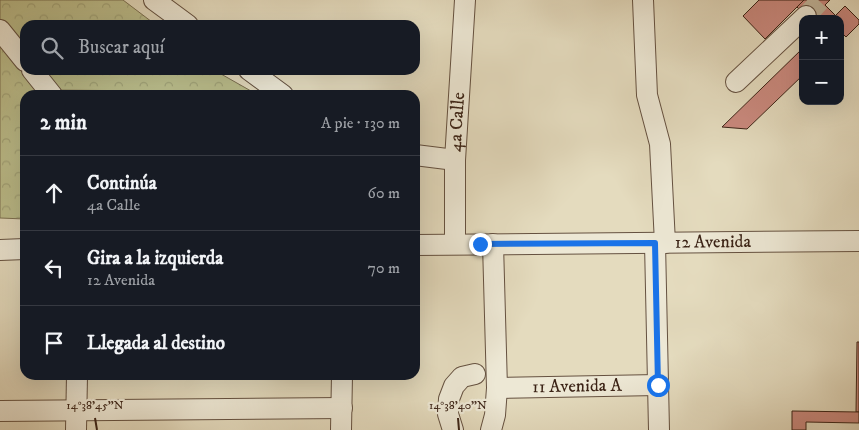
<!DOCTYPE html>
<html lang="es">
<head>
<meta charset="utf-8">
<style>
	:root { --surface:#171b24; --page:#20242c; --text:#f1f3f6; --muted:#9ea1a6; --line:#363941 }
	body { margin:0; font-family:"IM FELL DW Pica",serif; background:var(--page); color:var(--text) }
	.controls { position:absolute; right:15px; top:15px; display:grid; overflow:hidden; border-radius:10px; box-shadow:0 5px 20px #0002 }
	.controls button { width:45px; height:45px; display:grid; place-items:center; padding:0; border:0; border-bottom:1px solid var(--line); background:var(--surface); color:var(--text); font:25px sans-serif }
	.stop { position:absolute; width:15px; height:15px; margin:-11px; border:4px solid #1a73e8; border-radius:50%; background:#fff }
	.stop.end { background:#1a73e8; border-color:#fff; box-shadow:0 1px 5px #0008 }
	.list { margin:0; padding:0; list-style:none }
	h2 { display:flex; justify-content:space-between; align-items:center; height:65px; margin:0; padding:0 20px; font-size:21px }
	h2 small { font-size:16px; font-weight:400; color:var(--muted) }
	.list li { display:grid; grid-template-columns:32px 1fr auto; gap:15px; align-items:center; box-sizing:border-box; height:75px; padding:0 20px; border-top:1px solid var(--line) }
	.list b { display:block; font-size:19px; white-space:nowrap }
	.list p { margin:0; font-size:16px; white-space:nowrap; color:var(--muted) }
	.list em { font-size:16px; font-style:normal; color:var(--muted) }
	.icon { flex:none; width:28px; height:28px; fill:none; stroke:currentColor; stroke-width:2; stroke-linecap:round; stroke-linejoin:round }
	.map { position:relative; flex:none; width:859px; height:430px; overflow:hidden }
	.search { position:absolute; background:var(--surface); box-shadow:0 5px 20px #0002; left:20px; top:20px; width:400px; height:55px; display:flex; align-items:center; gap:12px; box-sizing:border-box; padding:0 18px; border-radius:15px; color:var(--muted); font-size:19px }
	.panel { position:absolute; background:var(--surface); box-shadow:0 5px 20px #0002; left:20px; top:90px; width:400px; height:290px; border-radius:15px }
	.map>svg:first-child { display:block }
	.park { fill:url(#park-crowns); stroke:#7c7051 }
	.building { fill:#ca897e; stroke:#3b2316 }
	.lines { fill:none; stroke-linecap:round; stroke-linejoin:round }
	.minor-tunnel { stroke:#c2b69c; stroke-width:20; stroke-dasharray:20 10; stroke-linecap:butt }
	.minor-casing { stroke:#655140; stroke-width:22 }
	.minor { stroke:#ede8d5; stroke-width:20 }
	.route { stroke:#1a73e8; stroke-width:6 }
	.ticks { fill:none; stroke:#3b2316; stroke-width:2 }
	.labels { text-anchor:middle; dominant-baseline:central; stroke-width:4.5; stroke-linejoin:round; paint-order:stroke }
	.street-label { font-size:18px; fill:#3b2316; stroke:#ede8d5 }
	.ticks-label { font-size:12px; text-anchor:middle; fill:#3b2316; stroke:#ede8d5; stroke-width:4.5; stroke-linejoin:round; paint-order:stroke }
</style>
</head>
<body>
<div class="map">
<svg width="859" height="430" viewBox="0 0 859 430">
	<defs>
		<pattern id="park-crowns" width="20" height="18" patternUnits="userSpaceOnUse" patternTransform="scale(1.25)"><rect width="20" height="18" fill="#bcbe8c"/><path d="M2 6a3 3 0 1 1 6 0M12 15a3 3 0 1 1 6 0" fill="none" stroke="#a2a378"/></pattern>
	</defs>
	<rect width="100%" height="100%" fill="#e4dbbe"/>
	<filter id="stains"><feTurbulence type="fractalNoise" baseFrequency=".004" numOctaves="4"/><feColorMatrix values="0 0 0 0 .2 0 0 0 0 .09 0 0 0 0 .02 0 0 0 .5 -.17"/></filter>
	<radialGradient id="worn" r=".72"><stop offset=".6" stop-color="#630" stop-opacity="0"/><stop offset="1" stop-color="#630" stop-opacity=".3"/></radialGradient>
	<polygon class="park" points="0,0 123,0 156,25 25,25 25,70 214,70 258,95 173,95 159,91 47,90 46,95 25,95 25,219 0,218"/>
	<g class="building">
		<polygon points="759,0 804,0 765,39 743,16"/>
		<polygon points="804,0 830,0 825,5 836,16 832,19 809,19 797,7"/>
		<polygon points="845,6 859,20 859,24 846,37 844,35 840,38 840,19 832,19"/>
		<polygon points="803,48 803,75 747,129 722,127"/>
		<polygon points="857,342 859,342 859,412 856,412"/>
		<polygon points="792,411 859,412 859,423 806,422 806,430 792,430"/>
	</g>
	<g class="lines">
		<polyline class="minor-tunnel" points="806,16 821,0"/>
		<g class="minor-casing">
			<g id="minor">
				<polyline points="154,0 188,25"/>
				<polyline points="643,0 647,95 660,144 665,243"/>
				<polyline points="0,30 25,61"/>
				<polyline points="32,70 52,95"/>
				<polyline points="249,70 283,95"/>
				<polyline points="736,82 806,16"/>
				<polyline points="415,155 455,160"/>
				<polyline points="655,243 659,430"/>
				<path id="s1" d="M455,244V160L465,0"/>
				<path id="s2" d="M415,245L859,241"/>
				<polyline points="0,250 25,249"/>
				<path id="s3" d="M497,388L658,385"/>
				<polyline points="0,411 342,408"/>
				<polyline points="76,430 77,375"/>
				<polyline points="341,430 342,375"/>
				<polyline points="453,430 448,414 449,399 454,386 462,377 475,374"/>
				<polyline points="491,430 495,415 497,388 493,244"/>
			</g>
		</g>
		<use href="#minor" class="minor"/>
	</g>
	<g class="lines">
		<polyline class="route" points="480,244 655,243 658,385"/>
	</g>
	<path class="ticks" d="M95,418L97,430M458,418L459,430"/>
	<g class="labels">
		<g class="street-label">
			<text stroke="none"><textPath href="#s1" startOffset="122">4a Calle</textPath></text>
			<text stroke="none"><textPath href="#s2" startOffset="298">12 Avenida</textPath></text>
			<text stroke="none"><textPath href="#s3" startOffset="80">11 Avenida A</textPath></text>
		</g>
	</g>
	<g class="ticks-label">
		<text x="95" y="409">14°38'45"N</text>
		<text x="458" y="409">14°38'40"N</text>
	</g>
	<rect width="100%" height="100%" filter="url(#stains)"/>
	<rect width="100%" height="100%" fill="url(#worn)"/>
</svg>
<div class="controls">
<button>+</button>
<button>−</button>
</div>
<div class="stop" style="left:658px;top:385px"></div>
<div class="stop end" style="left:480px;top:244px"></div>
<div class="search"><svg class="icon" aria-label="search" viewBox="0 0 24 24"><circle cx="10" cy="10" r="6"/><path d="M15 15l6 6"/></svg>Buscar aquí</div>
<section class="panel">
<h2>2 min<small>A pie · 130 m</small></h2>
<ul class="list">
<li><svg class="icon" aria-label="ahead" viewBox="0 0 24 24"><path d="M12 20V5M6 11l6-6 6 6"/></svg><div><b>Continúa</b><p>4a Calle</p></div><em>60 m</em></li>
<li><svg class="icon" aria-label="left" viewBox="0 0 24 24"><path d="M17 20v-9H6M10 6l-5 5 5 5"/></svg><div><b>Gira a la izquierda</b><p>12 Avenida</p></div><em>70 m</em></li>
<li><svg class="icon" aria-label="arrive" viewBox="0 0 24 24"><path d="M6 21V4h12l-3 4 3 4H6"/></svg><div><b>Llegada al destino</b></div></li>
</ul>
</section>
</div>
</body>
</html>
